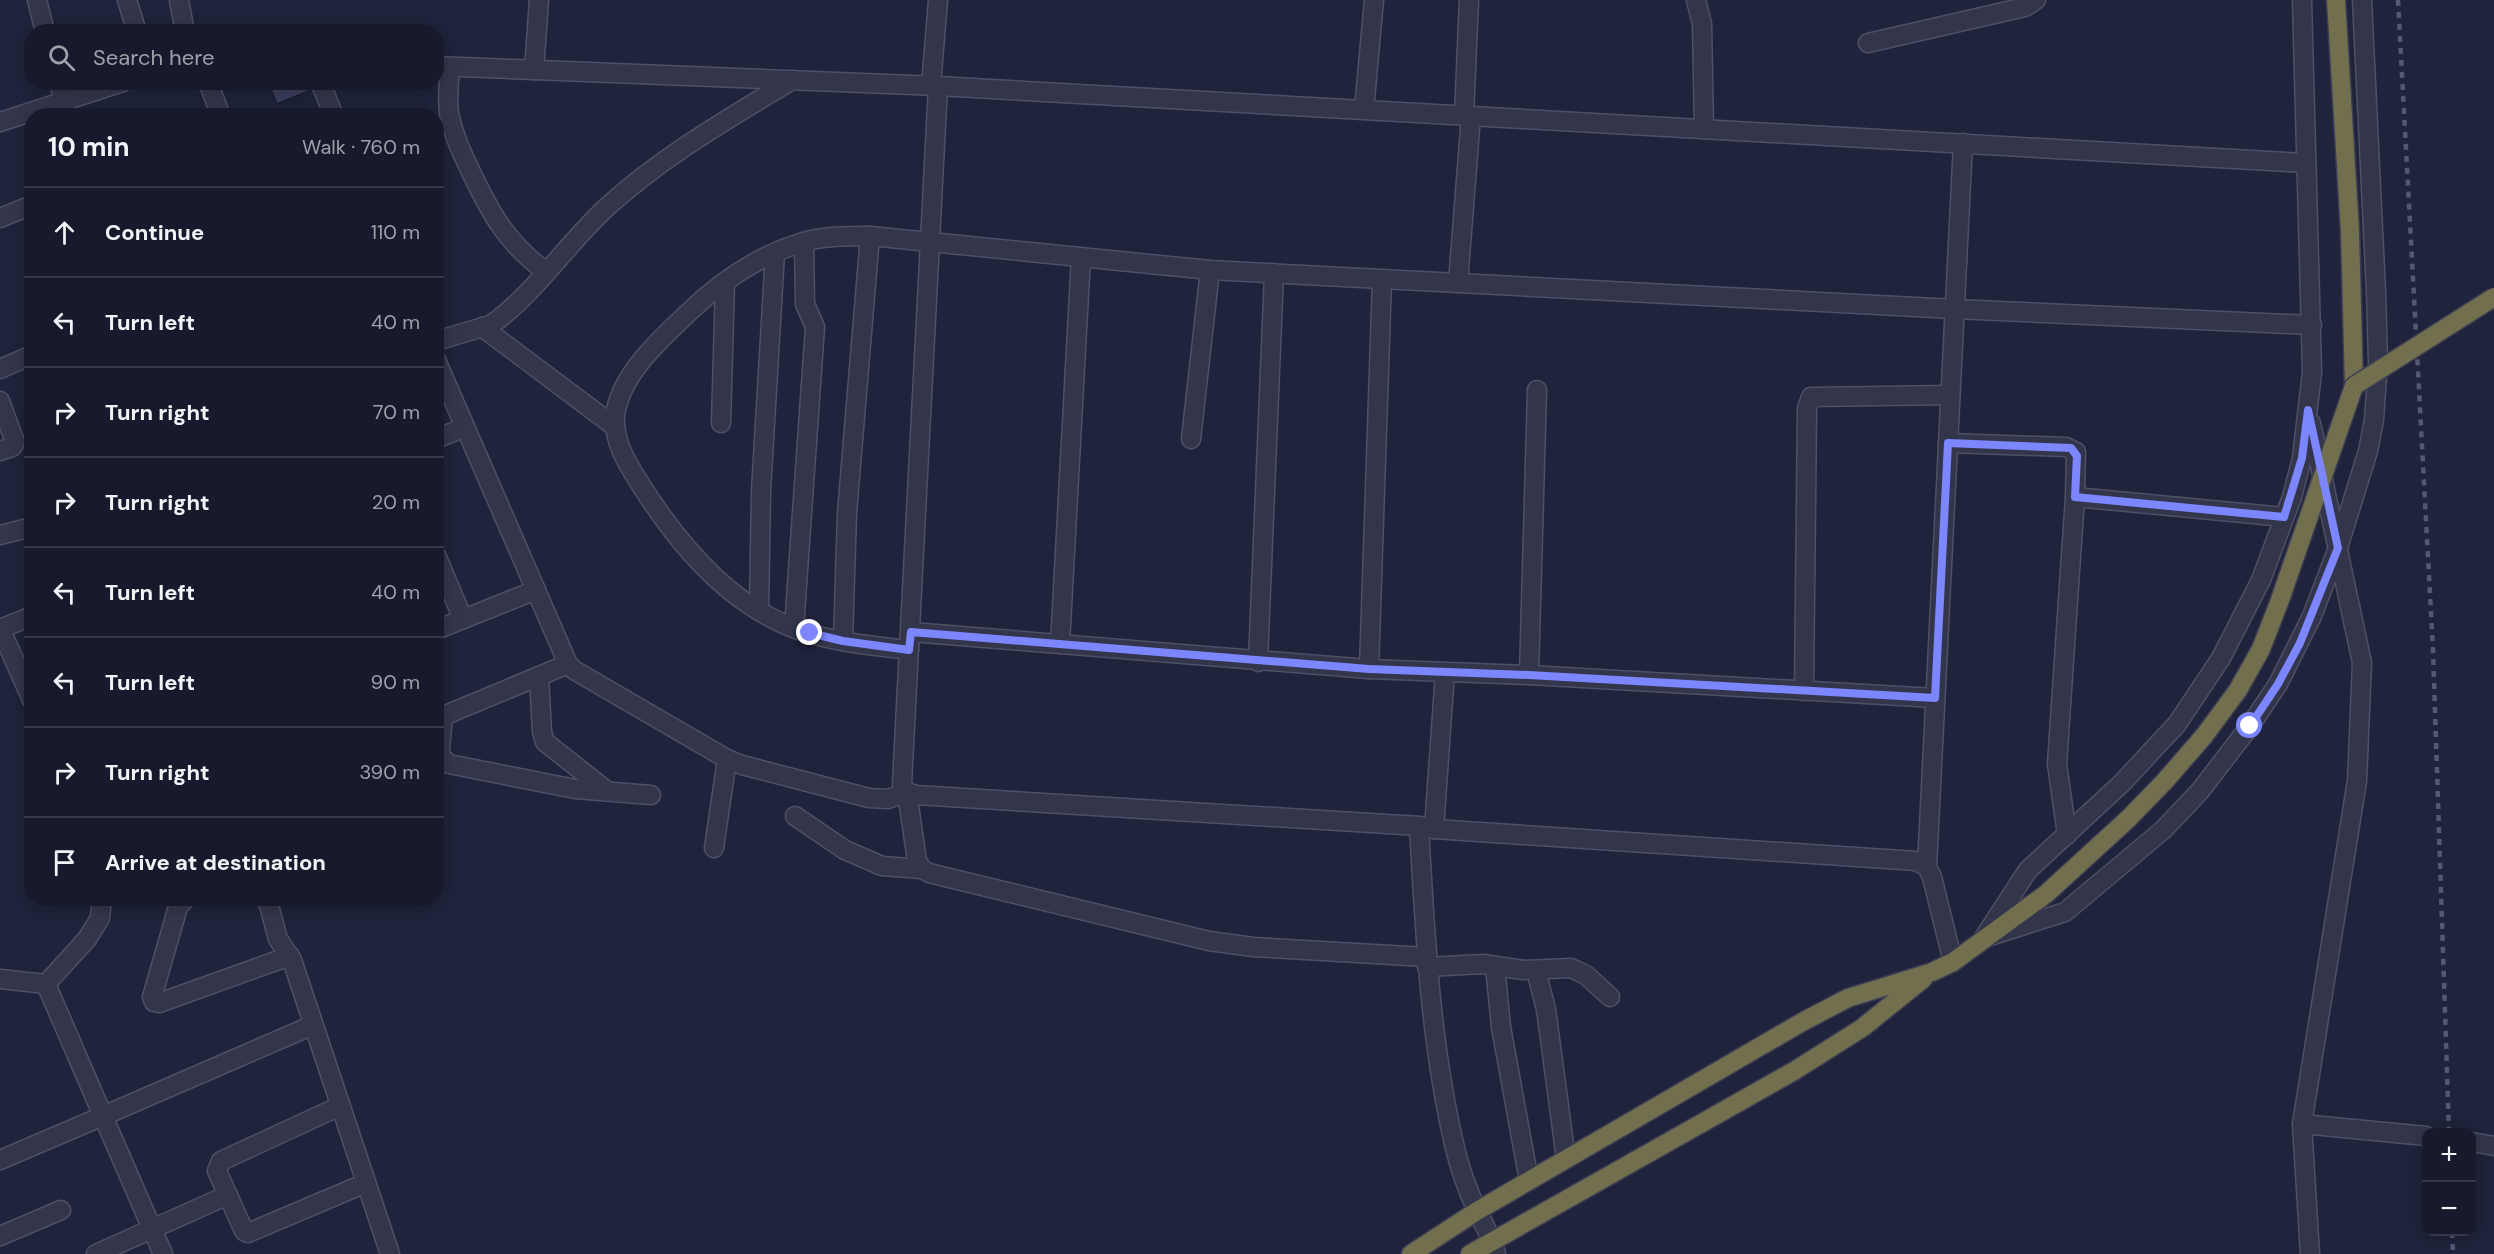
<!DOCTYPE html>
<html lang="en">
<head>
<meta charset="utf-8">
<style>
	:root { --surface:#171a2c; --page:#242738; --text:#f1f3f6; --muted:#9ea1a9; --line:#363848 }
	body { margin:0; font-family:"DM Sans",sans-serif; background:var(--page); color:var(--text) }
	.controls { position:absolute; right:18px; bottom:18px; display:grid; overflow:hidden; border-radius:12px; box-shadow:0 3px 15px #0003 }
	.controls button { width:54px; height:54px; display:grid; place-items:center; padding:0; border:0; border-bottom:2px solid var(--line); background:var(--surface); color:var(--text); font:30px sans-serif }
	.stop { position:absolute; width:18px; height:18px; margin:-14px; border:4px solid #7b86ff; border-radius:50%; background:#fff }
	.stop.end { background:#7b86ff; border-color:#fff; box-shadow:0 2px 6px #0008 }
	.list { margin:0; padding:0; list-style:none }
	h2 { display:flex; justify-content:space-between; align-items:center; height:78px; margin:0; padding:0 24px; font-size:26px }
	h2 small { font-size:20px; font-weight:400; color:var(--muted) }
	.list li { display:grid; grid-template-columns:39px 1fr auto; gap:18px; align-items:center; box-sizing:border-box; height:90px; padding:0 24px; border-top:2px solid var(--line) }
	.list b { display:block; font-size:22px; white-space:nowrap }
	.list em { font-size:20px; font-style:normal; color:var(--muted) }
	.icon { flex:none; width:33px; height:33px; fill:none; stroke:currentColor; stroke-width:2; stroke-linecap:round; stroke-linejoin:round }
	.map { position:relative; flex:none; width:2494px; height:1254px; overflow:hidden }
	.search { position:absolute; background:var(--surface); box-shadow:0 3px 15px #0003; left:24px; top:24px; width:420px; height:66px; display:flex; align-items:center; gap:15px; box-sizing:border-box; padding:0 21px; border-radius:24px; color:var(--muted); font-size:22px }
	.panel { position:absolute; background:var(--surface); box-shadow:0 3px 15px #0003; left:24px; top:108px; width:420px; height:798px; border-radius:24px }
	.map>svg:first-child { display:block }
	.building { fill:#3b3e5b; stroke:#1a1d32; stroke-width:1.5 }
	.lines { fill:none; stroke-linecap:round; stroke-linejoin:round }
	.minor-casing { stroke:#4e5066; stroke-width:21 }
	.highway-casing { stroke:#3b3d53; stroke-width:21 }
	.minor { stroke:#33364b; stroke-width:18 }
	.highway { stroke:#726f4f; stroke-width:18 }
	.rail { stroke:#545873; stroke-width:4.5; stroke-dasharray:6 6; stroke-linecap:butt }
	.highway-bridge-casing { stroke:#3b3d53; stroke-width:21; stroke-linecap:butt }
	.highway-bridge { stroke:#726f4f; stroke-width:18 }
	.route { stroke:#7b86ff; stroke-width:8 }
</style>
</head>
<body>
<div class="map">
<svg width="2494" height="1254" viewBox="0 0 2494 1254">
	<rect width="100%" height="100%" fill="#1f233b"/>
	<polygon class="building" points="268,82 309,82 311,90 277,104"/>
	<g class="lines">
		<g class="minor-casing">
			<g id="minor">
				<polyline points="37,0 45,32"/>
				<polyline points="127,0 137,32"/>
				<polyline points="179,0 185,32"/>
				<polyline points="1696,0 1702,24 1704,129"/>
				<polyline points="1868,43 2025,7 2036,0"/>
				<polyline points="436,66 938,86 2305,163"/>
				<path d="M450,67C449,82 447,98 449,113C453,134 461,151 470,170C491,214 506,242 546,272"/>
				<polyline points="534,70 539,0"/>
				<polyline points="59,82 64,101"/>
				<polyline points="208,82 221,116"/>
				<polyline points="320,82 334,116"/>
				<polyline points="931,86 938,0"/>
				<polyline points="938,86 902,784 907,792 916,795 1419,826 1434,829 1916,861 1927,867 1932,877 1953,962"/>
				<polyline points="1364,110 1374,0"/>
				<polyline points="1464,115 1469,0"/>
				<polyline points="0,122 123,82"/>
				<polyline points="0,218 32,205"/>
				<polyline points="1458,283 1471,116"/>
				<polyline points="482,327 614,426"/>
				<path d="M436,341L490,325L499,319C539,287 569,242 607,207C663,156 728,119 792,80"/>
				<polyline points="436,360 568,664 574,670 727,759 742,765 869,798 888,799 907,792 917,861 922,869 929,873 1209,941 1253,947 1426,957"/>
				<polyline points="0,369 32,355"/>
				<polyline points="0,401 15,442 12,447 0,451"/>
				<polyline points="721,423 725,283"/>
				<polyline points="436,439 465,427"/>
				<polyline points="1191,439 1210,270"/>
				<polyline points="1948,443 2066,447 2076,452 2075,497 2057,764 2067,835"/>
				<polyline points="2075,497 2284,517"/>
				<polyline points="0,535 32,527"/>
				<polyline points="436,555 463,619"/>
				<polyline points="759,611 761,491 775,253"/>
				<polyline points="0,628 32,700"/>
				<polyline points="794,628 815,327 805,304 804,242"/>
				<polyline points="0,629 32,616"/>
				<polyline points="436,630 536,590"/>
				<polyline points="911,632 1369,669 1529,675 1935,698"/>
				<polyline points="843,641 847,513 870,236"/>
				<polyline points="1060,644 1081,257"/>
				<path d="M909,650C876,646 843,643 811,634C738,613 686,554 646,493C630,468 610,440 616,410C624,371 661,339 688,313C720,282 760,255 803,242C824,236 848,236 870,236L1210,270L1954,309L2312,325"/>
				<polyline points="1258,662 1274,273"/>
				<polyline points="1369,669 1382,279"/>
				<polyline points="1529,675 1537,390"/>
				<polyline points="539,676 542,732 545,742 607,791"/>
				<polyline points="1804,691 1807,408 1811,397 1950,395"/>
				<polyline points="443,716 440,750 442,758 449,764 575,789 651,795"/>
				<polyline points="436,719 568,664"/>
				<polyline points="795,816 845,850 882,866 922,869"/>
				<path d="M1419,826C1425,933 1430,1043 1455,1148C1460,1169 1467,1189 1476,1208C1483,1224 1492,1237 1496,1254"/>
				<polyline points="1434,829 1445,672"/>
				<polyline points="714,848 727,759"/>
				<polyline points="1927,867 1963,143"/>
				<polyline points="186,898 178,907 152,997 154,1002 159,1003 290,956"/>
				<polyline points="267,898 278,939 292,960 390,1254"/>
				<polyline points="1990,936 2065,912 2163,830 2200,791 2250,726 2278,684 2312,616 2338,548 2368,451 2374,420 2378,362 2376,292 2362,0"/>
				<polyline points="1983,939 2028,870 2122,783 2177,724 2221,658 2261,580 2292,497 2302,458 2312,372 2302,0"/>
				<polyline points="1495,966 1501,1027 1529,1181"/>
				<polyline points="1427,967 1483,964 1523,970 1571,968 1586,975 1610,997"/>
				<polyline points="1536,970 1546,1009 1566,1159"/>
				<polyline points="0,979 46,984 103,1116 313,1025"/>
				<polyline points="46,984 87,939 100,918 102,898"/>
				<polyline points="340,1106 221,1161 217,1171 244,1231 248,1233 366,1183"/>
				<polyline points="2302,1124 2426,1136"/>
				<polyline points="2472,1142 2494,1146"/>
				<polyline points="0,1160 103,1116 163,1254"/>
				<polyline points="0,1236 61,1210"/>
				<polyline points="96,1254 228,1195"/>
				<polyline points="2310,1254 2302,1124 2357,781 2362,663 2311,423"/>
			</g>
		</g>
		<g class="highway-casing">
			<g id="highway">
				<polyline points="2336,0 2350,232 2354,386"/>
				<polyline points="1411,1254 1477,1211 1804,1021 1848,998 1932,972 1953,962 2046,894"/>
				<polyline points="1470,1254 1794,1071 1862,1028 1923,979"/>
			</g>
		</g>
		<use href="#minor" class="minor"/>
		<use href="#highway" class="highway"/>
		<g class="rail">
			<polyline points="2398,0 2433,650 2449,1132"/>
			<polyline points="2452,1232 2453,1254"/>
		</g>
		<g class="highway-bridge-casing">
			<polyline id="highway-bridge" points="2046,894 2128,819 2164,782 2204,736 2238,690 2261,649 2280,600 2354,386 2494,297"/>
		</g>
		<use href="#highway-bridge" class="highway-bridge"/>
	</g>
	<g class="lines">
		<polyline class="route" points="810,633 843,641 909,650 911,632 1369,669 1529,675 1935,698 1948,443 2071,448 2077,456 2075,497 2284,517 2302,458 2308,410 2338,548 2300,643 2278,684 2250,726"/>
	</g>
</svg>
<div class="controls">
<button>+</button>
<button>−</button>
</div>
<div class="stop" style="left:2250px;top:726px"></div>
<div class="stop end" style="left:810px;top:633px"></div>
<div class="search"><svg class="icon" aria-label="search" viewBox="0 0 24 24"><circle cx="10" cy="10" r="6"/><path d="M15 15l6 6"/></svg>Search here</div>
<section class="panel">
<h2>10 min<small>Walk · 760 m</small></h2>
<ul class="list">
<li><svg class="icon" aria-label="ahead" viewBox="0 0 24 24"><path d="M12 20V5M6 11l6-6 6 6"/></svg><div><b>Continue</b></div><em>110 m</em></li>
<li><svg class="icon" aria-label="left" viewBox="0 0 24 24"><path d="M17 20v-9H6M10 6l-5 5 5 5"/></svg><div><b>Turn left</b></div><em>40 m</em></li>
<li><svg class="icon" aria-label="right" viewBox="0 0 24 24"><path d="M7 20v-9h11M14 6l5 5-5 5"/></svg><div><b>Turn right</b></div><em>70 m</em></li>
<li><svg class="icon" aria-label="right" viewBox="0 0 24 24"><path d="M7 20v-9h11M14 6l5 5-5 5"/></svg><div><b>Turn right</b></div><em>20 m</em></li>
<li><svg class="icon" aria-label="left" viewBox="0 0 24 24"><path d="M17 20v-9H6M10 6l-5 5 5 5"/></svg><div><b>Turn left</b></div><em>40 m</em></li>
<li><svg class="icon" aria-label="left" viewBox="0 0 24 24"><path d="M17 20v-9H6M10 6l-5 5 5 5"/></svg><div><b>Turn left</b></div><em>90 m</em></li>
<li><svg class="icon" aria-label="right" viewBox="0 0 24 24"><path d="M7 20v-9h11M14 6l5 5-5 5"/></svg><div><b>Turn right</b></div><em>390 m</em></li>
<li><svg class="icon" aria-label="arrive" viewBox="0 0 24 24"><path d="M6 21V4h12l-3 4 3 4H6"/></svg><div><b>Arrive at destination</b></div></li>
</ul>
</section>
</div>
</body>
</html>
